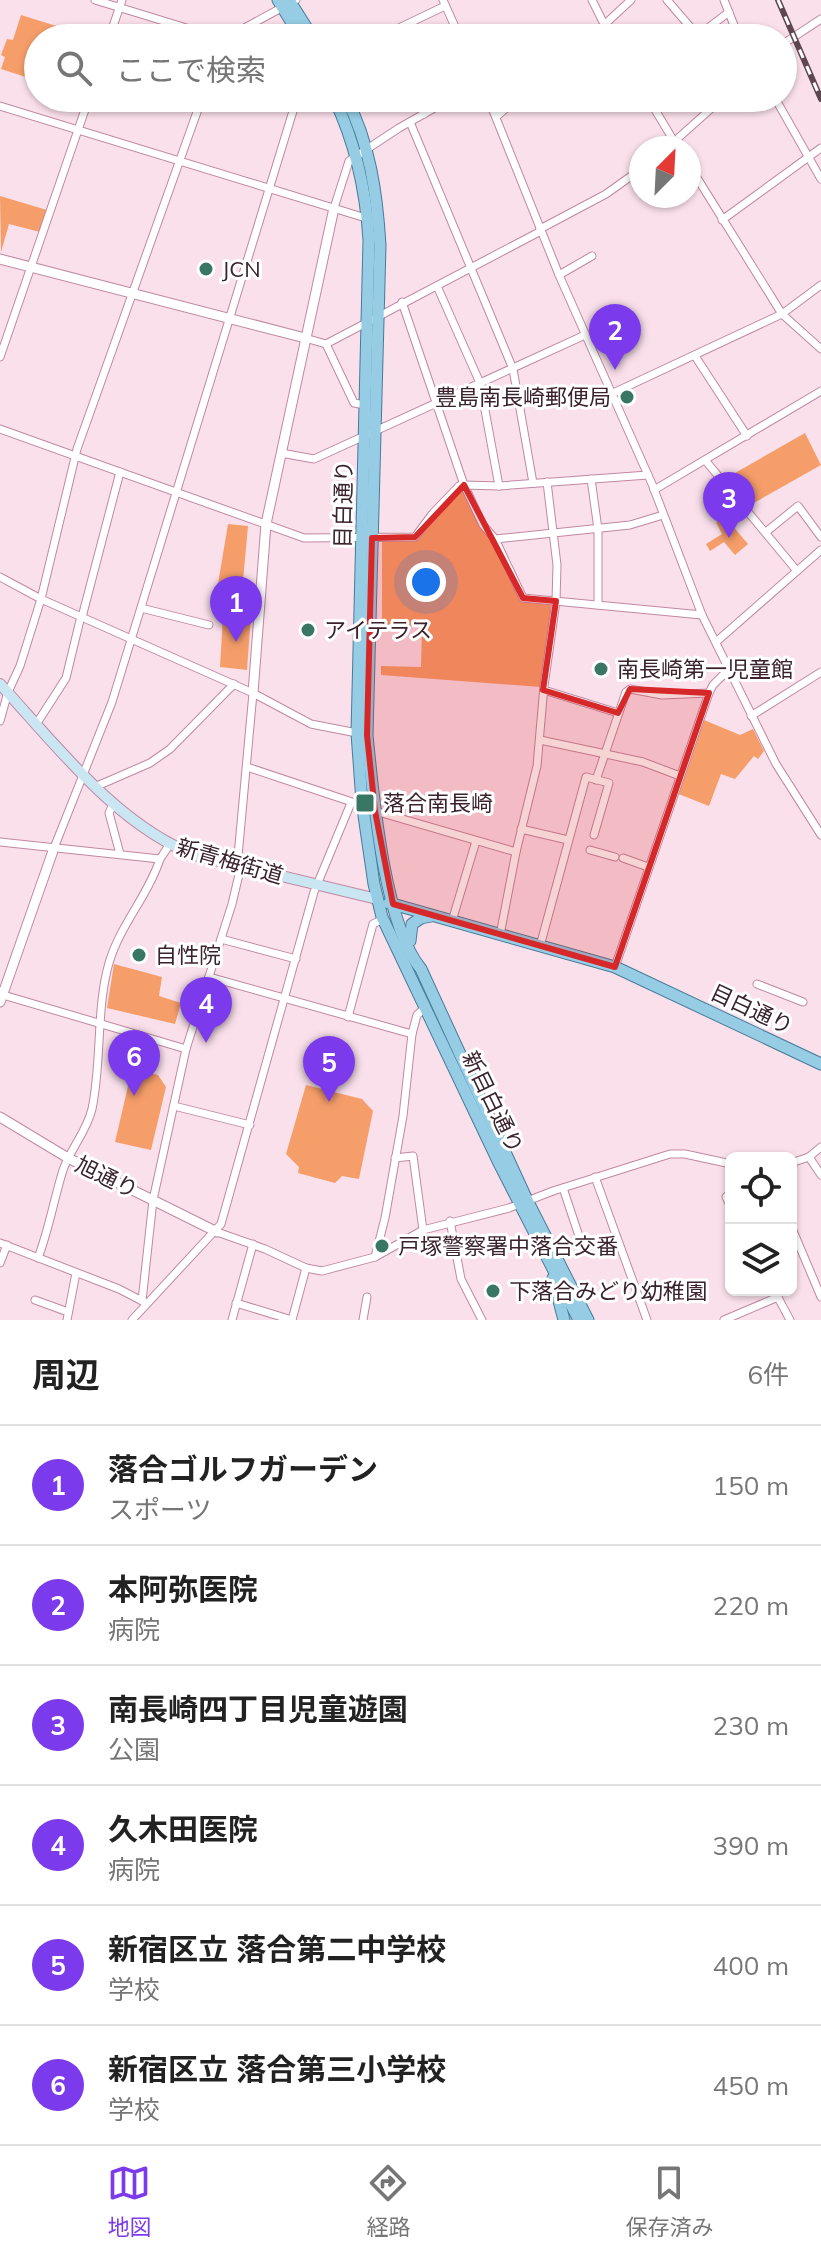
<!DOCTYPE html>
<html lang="ja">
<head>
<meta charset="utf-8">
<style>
	:root { --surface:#fff; --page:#f6f6f6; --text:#222; --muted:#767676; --line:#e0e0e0; --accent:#7c3aed }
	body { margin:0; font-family:Mulish,"Noto Sans JP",sans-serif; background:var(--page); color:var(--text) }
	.controls { position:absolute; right:24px; bottom:24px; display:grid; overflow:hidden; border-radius:12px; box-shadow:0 2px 6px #0004 }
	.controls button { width:72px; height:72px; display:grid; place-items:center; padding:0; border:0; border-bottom:2px solid var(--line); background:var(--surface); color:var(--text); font:40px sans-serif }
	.compass { position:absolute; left:629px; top:136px; width:72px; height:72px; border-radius:50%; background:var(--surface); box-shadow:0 2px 6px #0004; rotate:24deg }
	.you { position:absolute; left:426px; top:582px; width:28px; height:28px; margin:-20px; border:6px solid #fff; border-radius:50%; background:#1a73e8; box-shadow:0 0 0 12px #1a73e833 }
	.badge { display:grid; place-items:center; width:52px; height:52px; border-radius:50%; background:var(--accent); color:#fff; font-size:26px; font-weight:700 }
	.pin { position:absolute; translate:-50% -66px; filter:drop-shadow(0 2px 4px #0008) }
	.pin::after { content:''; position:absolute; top:42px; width:28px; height:24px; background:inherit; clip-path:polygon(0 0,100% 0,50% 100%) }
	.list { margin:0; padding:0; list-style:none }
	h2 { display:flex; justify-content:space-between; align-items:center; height:104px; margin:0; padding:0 32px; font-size:34px }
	h2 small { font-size:26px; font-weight:400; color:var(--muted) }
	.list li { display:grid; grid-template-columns:52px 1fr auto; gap:24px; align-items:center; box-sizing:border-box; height:120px; padding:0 32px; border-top:2px solid var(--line) }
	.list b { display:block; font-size:30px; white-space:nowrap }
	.list p { margin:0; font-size:26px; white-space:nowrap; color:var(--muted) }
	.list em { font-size:26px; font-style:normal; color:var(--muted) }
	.icon { flex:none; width:44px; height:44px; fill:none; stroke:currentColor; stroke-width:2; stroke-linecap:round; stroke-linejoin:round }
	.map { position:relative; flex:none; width:821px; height:1320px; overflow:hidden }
	.search { position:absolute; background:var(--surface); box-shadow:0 2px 6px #0004; left:24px; right:24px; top:24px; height:88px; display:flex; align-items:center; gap:20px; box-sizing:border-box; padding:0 28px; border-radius:44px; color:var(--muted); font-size:30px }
	.sheet { height:824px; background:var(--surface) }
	nav { display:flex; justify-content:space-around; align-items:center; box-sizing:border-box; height:112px; border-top:2px solid var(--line); background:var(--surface); font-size:22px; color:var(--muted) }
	nav a { display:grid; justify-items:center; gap:4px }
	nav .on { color:var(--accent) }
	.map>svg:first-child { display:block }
	.green { fill:#f69e6a }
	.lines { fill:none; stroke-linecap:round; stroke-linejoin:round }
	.minor-casing { stroke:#c188a2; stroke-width:9 }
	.tertiary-casing { stroke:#c188a2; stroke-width:11 }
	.secondary-casing { stroke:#c188a2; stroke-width:12 }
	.primary-casing { stroke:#487b9a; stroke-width:13 }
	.minor { stroke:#fff; stroke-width:7 }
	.tertiary { stroke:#fff; stroke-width:9 }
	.secondary { stroke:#cae6f2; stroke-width:10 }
	.primary { stroke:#96cde5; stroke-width:11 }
	.rail-casing { stroke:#5f4752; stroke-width:6 }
	.rail { stroke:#fff; stroke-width:3; stroke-dasharray:9; stroke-linecap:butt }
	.marked { fill:#d62828; fill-opacity:0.2; stroke:#d62828; stroke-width:6; stroke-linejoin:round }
	.poi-dot { fill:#397764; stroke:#fff; stroke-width:3 }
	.labels { text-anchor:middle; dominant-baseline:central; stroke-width:6; stroke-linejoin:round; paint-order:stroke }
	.poi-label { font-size:22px; fill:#3a232d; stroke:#fff; text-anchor:start }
	.street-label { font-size:22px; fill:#3a232d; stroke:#fff }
</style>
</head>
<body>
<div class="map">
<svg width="821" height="1320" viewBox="0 0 821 1320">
	<rect width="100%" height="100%" fill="#fae0eb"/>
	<g class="green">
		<polygon points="21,15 66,29 63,38 38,38 38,81 1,69 5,57 1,55 7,39 13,40"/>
		<polygon points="0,196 47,210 40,232 9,224 1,252"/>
		<polygon points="805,433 821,465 752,504 735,473"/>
		<polygon points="461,488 496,544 521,599 549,604 551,607 541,687 381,675 381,666 421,667 422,627 382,625 382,540 416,539 436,513"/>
		<polygon points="725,517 748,544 735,555 724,542 710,551 706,544 722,534 716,522"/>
		<polygon points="228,524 248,526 242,592 217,590"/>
		<polygon points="223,614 251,616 247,670 220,667"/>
		<polygon points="704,720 740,735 753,729 764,751 758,759 754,756 735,779 721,774 709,806 676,793"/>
		<polygon points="114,964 162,977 159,996 181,1003 175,1024 107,1008"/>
		<polygon points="132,1069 158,1075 166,1087 151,1150 115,1142"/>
		<polygon points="306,1085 362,1099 373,1111 359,1179 342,1176 335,1183 298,1173 299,1167 286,1154"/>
	</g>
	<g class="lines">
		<g class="minor-casing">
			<g id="minor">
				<polyline points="95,0 219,38"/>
				<polyline points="443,0 460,38"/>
				<polyline points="592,0 611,38"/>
				<polyline points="667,0 698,36"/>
				<polyline points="724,0 739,38"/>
				<polyline points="696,37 729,12"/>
				<polyline points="109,38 122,0"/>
				<polyline points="226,38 296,0"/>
				<polyline points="378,38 445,6"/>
				<polyline points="590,38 631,0"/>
				<polyline points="783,44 821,19"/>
				<polyline points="416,98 424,114"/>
				<polyline points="488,98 559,275 652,484 702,615 776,764 821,835"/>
				<polyline points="648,98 678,148"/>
				<polyline points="775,98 821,179"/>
				<polyline points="0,106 369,219"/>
				<polyline points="497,116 518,98"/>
				<polyline points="410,122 513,369 533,483"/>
				<polyline points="667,148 723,98"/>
				<polyline points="689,165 782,314 821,349"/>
				<polyline points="334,208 349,161 399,128 452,98"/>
				<polyline points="722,220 821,148"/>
				<polyline points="540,229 606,194 641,169"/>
				<polyline points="559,275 592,256"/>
				<polyline points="437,286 480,383 499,486"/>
				<polyline points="402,302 464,485 483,525 495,539 523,598 702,615"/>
				<polyline points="305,338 326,344 541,231"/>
				<polyline points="326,344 354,403 365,405"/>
				<polyline points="695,356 747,436"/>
				<polyline points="0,357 89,98"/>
				<polyline points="611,394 782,314 821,285"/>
				<polyline points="0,429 304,538 415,537 433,513 459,486 464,485 499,486 648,475"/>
				<polyline points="281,453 314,459 585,335"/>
				<polyline points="705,460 797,571"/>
				<polyline points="591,479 598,529 598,605"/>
				<polyline points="654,490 821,391"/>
				<polyline points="766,532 798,506 821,537"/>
				<polyline points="495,539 630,525 663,515"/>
				<polyline points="0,577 41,599 253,693 311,724 357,733"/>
				<polyline points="141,608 209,625"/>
				<polyline points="82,617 120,472"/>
				<polyline points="716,642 821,550"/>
				<polyline points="544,690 618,713"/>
				<polyline points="751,716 821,672"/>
				<polyline points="0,721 8,692 20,666 41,599 77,449 202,98"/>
				<polyline points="37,723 66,678 81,616"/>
				<polyline points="540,740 643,762 680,776"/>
				<polyline points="247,767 355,803"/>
				<polyline points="596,780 626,692 630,689 662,695 709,693"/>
				<polyline points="97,786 150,763 170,749 234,684"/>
				<polyline points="113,804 109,813 120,854"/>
				<polyline points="375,811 516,852"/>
				<polyline points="521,829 568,840"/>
				<polyline points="0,842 160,859 170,844"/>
				<polyline points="54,848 112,702 297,98"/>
				<polyline points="590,850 615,857"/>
				<polyline points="623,858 648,867"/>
				<polyline points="452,921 476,841"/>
				<polyline points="500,935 516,852 537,766 544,686 556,601 557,565 547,482"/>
				<polyline points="221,939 296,959"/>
				<polyline points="540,946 586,777 609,783 594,835"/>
				<polyline points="615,967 709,693 713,685 729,669"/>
				<polyline points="209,977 412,1034"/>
				<polyline points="757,984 803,1002"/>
				<polyline points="0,994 186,1049"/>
				<polyline points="348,1017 373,924 383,919"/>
				<polyline points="174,1106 250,1125"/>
				<polyline points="809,1157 821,1175"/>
				<polyline points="395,1158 413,1156 423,1230"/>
				<polyline points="791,1163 809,1157 821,1147"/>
				<polyline points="595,1177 647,1320"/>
				<polyline points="563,1188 580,1239"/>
				<polyline points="731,1192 726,1197 731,1207"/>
				<polyline points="450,1221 461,1279 482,1320"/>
				<polyline points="791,1226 821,1297"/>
				<polyline points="217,1232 265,1249 306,1268 322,1271 375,1257 423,1230 509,1208 553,1191 670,1154 685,1154 731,1164"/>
				<polyline points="0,1243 119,1289 144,1302"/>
				<polyline points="375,1257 385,1218 403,1116 412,1034 417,1015 425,1008"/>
				<path d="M38,1258C49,1229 54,1199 63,1170C71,1148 87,1131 92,1109C102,1062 96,1007 109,963C120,925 148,896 160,859"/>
				<polyline points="0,1263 7,1245"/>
				<polyline points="774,1290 790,1320"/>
				<polyline points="35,1300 68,1312"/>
				<polyline points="142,1301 153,1200 186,1049 232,904 241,866 238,856 253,693"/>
				<polyline points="236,1303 292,1320"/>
				<polyline points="67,1320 76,1273"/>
				<polyline points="132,1320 221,1224 314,892 351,803"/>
				<polyline points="232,1320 253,1244"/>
				<polyline points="292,1320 306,1268"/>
				<polyline points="363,1320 367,1297"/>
				<polyline points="724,1320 778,1297"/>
			</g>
		</g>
		<g class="tertiary-casing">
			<g id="tertiary">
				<polyline points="0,259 305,338"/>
				<polyline points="253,693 266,524 334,208"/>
				<polyline points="0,1002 54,848"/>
				<polyline points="0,1117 68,1158 217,1232"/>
			</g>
		</g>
		<g class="secondary-casing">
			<path id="secondary" d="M0,684C55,744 120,829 198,856L377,899"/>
		</g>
		<g class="primary-casing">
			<g id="primary">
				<polyline points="278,0 301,38"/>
				<polyline points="289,0 313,38"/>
				<path d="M334,98C356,144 366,190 369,240L357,733L362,802L374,884L382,917L498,1161L579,1320"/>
				<path d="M346,98C370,143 377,195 380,245L367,735C373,795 384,924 421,969L527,1200L588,1320"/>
				<polyline points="389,903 615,967 821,1064"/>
				<polyline points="410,941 412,924 421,918 431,916"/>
				<polyline points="553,1278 564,1320"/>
			</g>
		</g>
		<use href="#minor" class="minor"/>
		<use href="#tertiary" class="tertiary"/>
		<use href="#secondary" class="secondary"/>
		<use href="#primary" class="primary"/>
		<g class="rail-casing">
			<polyline id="rail" points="778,0 821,99"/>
		</g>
		<use href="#rail" class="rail"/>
	</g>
	<path class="marked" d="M464,485L523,598L556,601L543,690L618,713L630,689L709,693L615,967L393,904L375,811L367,735L372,538L415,537Z"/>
	<g class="poi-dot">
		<circle cx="206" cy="269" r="8"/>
		<circle cx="627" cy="397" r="8"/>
		<circle cx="308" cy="630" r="8"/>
		<circle cx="601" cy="669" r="8"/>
		<rect x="355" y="793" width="20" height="20" rx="4"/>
		<circle cx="139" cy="955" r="8"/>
		<circle cx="382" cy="1246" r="8"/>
		<circle cx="493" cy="1291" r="8"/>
	</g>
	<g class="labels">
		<g class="poi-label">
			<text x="222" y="269">JCN</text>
			<text x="611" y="397" text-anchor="end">豊島南長崎郵便局</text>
			<text x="324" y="630">アイテラス</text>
			<text x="617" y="669">南長崎第一児童館</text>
			<text x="383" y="803">落合南長崎</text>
			<text x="155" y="955">自性院</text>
			<text x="398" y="1246">戸塚警察署中落合交番</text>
			<text x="509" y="1291">下落合みどり幼稚園</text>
		</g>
		<g class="street-label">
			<text transform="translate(343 504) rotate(-89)">目白通り</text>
			<text transform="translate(230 861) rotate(16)">新青梅街道</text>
			<text transform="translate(752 1009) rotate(25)">目白通り</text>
			<text transform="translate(493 1102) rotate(64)">新目白通り</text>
			<text transform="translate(107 1177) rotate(26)">旭通り</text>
		</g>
	</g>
</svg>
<div class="controls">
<button><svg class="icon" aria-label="locate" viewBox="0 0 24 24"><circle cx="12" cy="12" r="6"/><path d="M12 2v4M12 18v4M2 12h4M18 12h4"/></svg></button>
<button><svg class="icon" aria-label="layers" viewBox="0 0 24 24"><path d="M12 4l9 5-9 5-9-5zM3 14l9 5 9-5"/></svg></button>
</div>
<svg class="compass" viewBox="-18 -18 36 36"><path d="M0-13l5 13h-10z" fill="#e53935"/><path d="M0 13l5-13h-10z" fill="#767676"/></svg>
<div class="you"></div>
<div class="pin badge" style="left:236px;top:642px">1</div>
<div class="pin badge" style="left:615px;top:370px">2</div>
<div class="pin badge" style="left:729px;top:538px">3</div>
<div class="pin badge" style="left:206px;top:1043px">4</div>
<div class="pin badge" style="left:329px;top:1102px">5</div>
<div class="pin badge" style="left:134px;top:1096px">6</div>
<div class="search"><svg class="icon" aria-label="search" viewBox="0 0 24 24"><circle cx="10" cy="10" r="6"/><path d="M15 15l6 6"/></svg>ここで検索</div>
</div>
<section class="sheet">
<h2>周辺<small>6件</small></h2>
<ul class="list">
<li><span class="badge">1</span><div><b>落合ゴルフガーデン</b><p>スポーツ</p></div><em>150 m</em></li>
<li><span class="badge">2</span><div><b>本阿弥医院</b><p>病院</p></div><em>220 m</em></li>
<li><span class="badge">3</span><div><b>南長崎四丁目児童遊園</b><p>公園</p></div><em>230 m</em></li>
<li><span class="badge">4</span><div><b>久木田医院</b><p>病院</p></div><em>390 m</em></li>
<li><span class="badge">5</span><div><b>新宿区立 落合第二中学校</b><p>学校</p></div><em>400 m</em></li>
<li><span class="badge">6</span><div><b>新宿区立 落合第三小学校</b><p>学校</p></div><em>450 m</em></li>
</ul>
</section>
<nav>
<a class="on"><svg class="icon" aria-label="map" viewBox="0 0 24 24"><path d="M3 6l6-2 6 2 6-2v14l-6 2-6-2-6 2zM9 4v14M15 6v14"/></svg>地図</a>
<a><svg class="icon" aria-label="directions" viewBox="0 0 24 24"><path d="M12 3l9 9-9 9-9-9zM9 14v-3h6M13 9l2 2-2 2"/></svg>経路</a>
<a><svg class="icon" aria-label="saved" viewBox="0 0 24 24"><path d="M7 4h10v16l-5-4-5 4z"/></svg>保存済み</a>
</nav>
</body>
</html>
